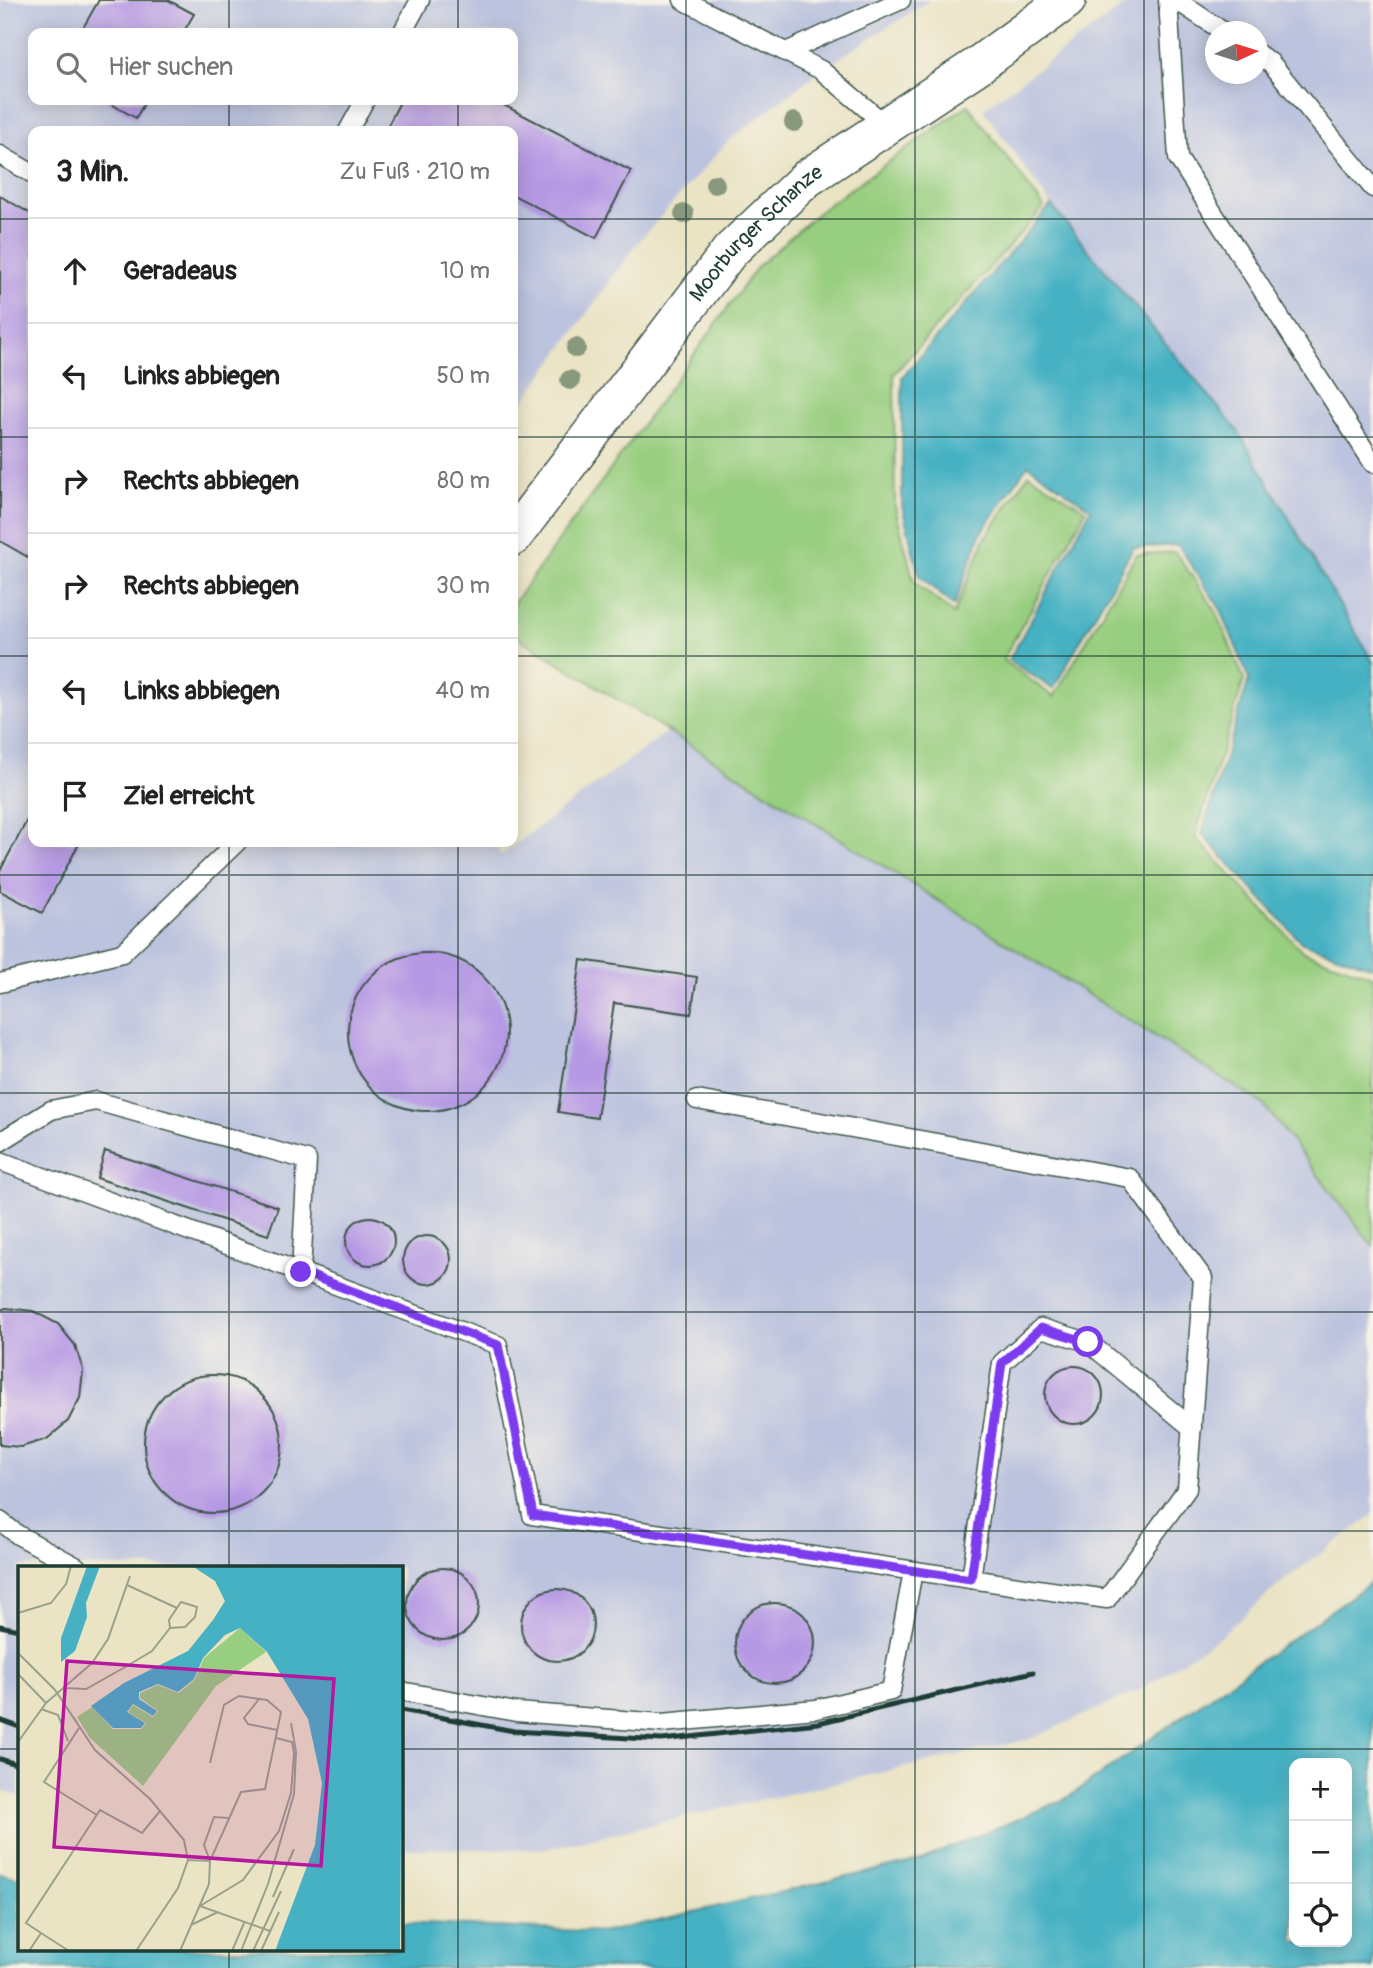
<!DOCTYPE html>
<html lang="de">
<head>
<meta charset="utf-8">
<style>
	:root { --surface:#fff; --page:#f6f6f6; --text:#222; --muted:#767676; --line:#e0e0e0 }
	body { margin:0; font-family:Pangolin,sans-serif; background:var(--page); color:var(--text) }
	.controls { position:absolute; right:21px; bottom:21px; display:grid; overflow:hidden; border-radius:14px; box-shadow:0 4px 18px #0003 }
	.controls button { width:63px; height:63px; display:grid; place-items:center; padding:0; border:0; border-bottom:2px solid var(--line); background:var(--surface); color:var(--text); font:35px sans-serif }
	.compass { position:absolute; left:1205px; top:21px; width:63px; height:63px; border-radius:50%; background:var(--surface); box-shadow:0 4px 18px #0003; rotate:86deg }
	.stop { position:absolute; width:21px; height:21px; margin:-16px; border:5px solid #7c3aed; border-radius:50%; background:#fff }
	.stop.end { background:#7c3aed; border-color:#fff; box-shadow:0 2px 7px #0008 }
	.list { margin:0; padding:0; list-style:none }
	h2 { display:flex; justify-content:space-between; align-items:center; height:91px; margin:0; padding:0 28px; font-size:30px }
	h2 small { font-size:23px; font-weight:400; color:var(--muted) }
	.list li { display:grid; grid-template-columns:46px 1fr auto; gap:21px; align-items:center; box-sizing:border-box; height:105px; padding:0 28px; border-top:2px solid var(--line) }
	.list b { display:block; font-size:26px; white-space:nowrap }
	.list em { font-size:23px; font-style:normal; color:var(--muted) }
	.icon { flex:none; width:38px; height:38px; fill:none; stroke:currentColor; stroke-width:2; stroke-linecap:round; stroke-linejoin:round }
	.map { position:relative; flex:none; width:1373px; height:1968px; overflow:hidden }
	.search { position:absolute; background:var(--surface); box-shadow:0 4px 18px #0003; left:28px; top:28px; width:490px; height:77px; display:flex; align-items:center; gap:18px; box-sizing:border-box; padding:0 24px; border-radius:14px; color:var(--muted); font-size:26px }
	.panel { position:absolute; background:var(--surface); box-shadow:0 4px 18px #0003; left:28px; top:126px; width:490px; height:721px; border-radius:14px }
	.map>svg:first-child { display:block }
	.industrial { fill:#bcc3de; fill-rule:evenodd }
	.green { fill:#98ce7f; stroke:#5c865a; stroke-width:2 }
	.water { fill:#45b1c3; stroke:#32777c; stroke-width:2; fill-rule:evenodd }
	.building { fill:#b699e4 }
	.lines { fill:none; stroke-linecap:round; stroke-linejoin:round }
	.service-casing { stroke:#3d564a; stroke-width:21 }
	.minor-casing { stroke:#3d564a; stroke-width:40 }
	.service { stroke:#fff; stroke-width:18 }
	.minor { stroke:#fff; stroke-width:37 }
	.rail { stroke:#1f3d34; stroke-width:5 }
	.tree { fill:#88987d }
	.route { stroke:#7c3aed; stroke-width:9 }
	.grid { fill:none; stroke:#1f3d34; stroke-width:2; stroke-opacity:0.55 }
	.labels { text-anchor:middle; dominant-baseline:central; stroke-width:7; stroke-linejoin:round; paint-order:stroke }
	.street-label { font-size:21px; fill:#1f3d34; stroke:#f7f3e8 }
	.inset-road { fill:none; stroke:#99a18a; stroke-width:2 }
	.view { fill:#b5179e; fill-opacity:0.15; stroke:#b5179e; stroke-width:3.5 }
	.inset-edge { fill:none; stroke:#1f3d34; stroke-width:3.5 }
</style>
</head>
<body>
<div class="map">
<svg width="1373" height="1968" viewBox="0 0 1373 1968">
	<rect width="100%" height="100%" fill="#f7f3e8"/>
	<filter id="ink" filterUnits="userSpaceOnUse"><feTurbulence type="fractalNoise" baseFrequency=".0143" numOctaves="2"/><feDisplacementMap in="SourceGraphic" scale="14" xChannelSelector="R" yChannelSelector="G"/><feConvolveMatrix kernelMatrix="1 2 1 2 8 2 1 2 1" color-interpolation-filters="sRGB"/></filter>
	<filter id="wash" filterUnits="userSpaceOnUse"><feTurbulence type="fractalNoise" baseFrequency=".00686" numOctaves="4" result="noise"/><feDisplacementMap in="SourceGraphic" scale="28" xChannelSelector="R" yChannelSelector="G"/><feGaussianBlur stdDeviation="1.57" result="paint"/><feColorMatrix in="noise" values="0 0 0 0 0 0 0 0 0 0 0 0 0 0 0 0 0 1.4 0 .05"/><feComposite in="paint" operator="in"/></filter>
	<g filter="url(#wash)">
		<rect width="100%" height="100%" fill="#eae3c4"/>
		<g class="industrial">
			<path d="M0,0H930L821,70L729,140L639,241L513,416V131H33V842H491L501,855L687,717L1291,1120L1373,1231V1515L1287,1578L1220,1636L1140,1690L1030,1739L544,1849H401V1567H19V1796L0,1790ZM33,33H513V100H33Z"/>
			<path d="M1132,0H1373V662L1238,431L1051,205L983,109ZM1216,32H1258V74H1216Z"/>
		</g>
		<polygon class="green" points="968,105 1044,207 894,374 895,507 914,582 954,614 985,538 1029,474 1086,510 1003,660 1054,697 1136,555 1175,552 1216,611 1244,680 1195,837 1303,952 1373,976 1373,1246 1263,1104 513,634 513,604 758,266 821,210"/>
		<g class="water">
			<polygon points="1051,205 1238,431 1373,662 1373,967 1302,943 1202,834 1249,679 1221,610 1178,545 1133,548 1053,689 1009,660 1091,509 1028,465 981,533 954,606 919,576 902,506 902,377"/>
			<path d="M1373,1581V1968H0V1873L19,1878V1949H401V1923L606,1932L921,1860L1067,1798ZM1294,1763H1347V1942H1294Z"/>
		</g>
		<g id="blocks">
			<g class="building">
				<polygon points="99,0 168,0 194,14 183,33 80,33"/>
				<polygon points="104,100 146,100 136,118"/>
				<polygon points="401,100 494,100 631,171 596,238 513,195 513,131 390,131 386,129"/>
				<polygon points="0,196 33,215 33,560 0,541"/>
				<polygon points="33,809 33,842 80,842 42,913 0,891 0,871"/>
				<circle cx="427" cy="1032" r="79"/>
				<polygon points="581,960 697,977 691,1014 614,1003 597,1118 558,1112"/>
				<polygon points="105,1151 278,1207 268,1235 97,1178"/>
				<circle cx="370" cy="1241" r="24"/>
				<circle cx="427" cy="1260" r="24"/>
				<polygon points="6,1308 33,1311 58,1324 75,1345 83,1370 80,1398 68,1421 47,1439 21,1447 0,1445 0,1310"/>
				<circle cx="1074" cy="1395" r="29"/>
				<circle cx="213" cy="1444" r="69"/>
				<circle cx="443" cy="1604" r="36"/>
				<circle cx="557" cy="1625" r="36"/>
				<circle cx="775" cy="1643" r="40"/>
			</g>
		</g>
	</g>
	<g filter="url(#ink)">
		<use href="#blocks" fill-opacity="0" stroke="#3d564a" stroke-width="2"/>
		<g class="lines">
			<g class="service-casing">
				<g id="service">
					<polyline points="683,0 821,70 887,126"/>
					<polyline points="1168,0 1178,158 1373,463"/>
					<polyline points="1176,0 1224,32"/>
					<polyline points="402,33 420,0"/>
					<polyline points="786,52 901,0"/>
					<polyline points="1258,54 1271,63 1373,188"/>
					<polyline points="348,131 365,100"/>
					<polyline points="0,155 33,174"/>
					<polyline points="0,983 122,953 237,842"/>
					<polyline points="0,1142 51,1110 96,1101 307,1160 301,1272"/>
					<polyline points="0,1161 498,1345 532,1515 1107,1599 1187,1489 1203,1278 1130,1178 697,1100"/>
					<polyline points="0,1521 18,1535 77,1567"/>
					<polyline points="971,1579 1002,1363 1041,1328 1088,1342 1192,1428"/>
					<polyline points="401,1691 516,1712 662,1723 816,1709 891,1691 913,1571"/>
				</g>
			</g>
			<g class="minor-casing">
				<g id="minor">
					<path id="s1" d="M513,537L730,251L806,179L977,66L1067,0"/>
				</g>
			</g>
			<use href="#service" class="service"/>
			<use href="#minor" class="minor"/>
			<g class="rail">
				<polyline points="0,1626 19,1630"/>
				<polyline points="401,1710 514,1731 662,1740 818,1723 1033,1672"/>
				<polyline points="0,1720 19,1727"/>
				<polyline points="0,1759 19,1765"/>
			</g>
		</g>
		<g class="tree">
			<circle cx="794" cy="122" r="10"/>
			<circle cx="715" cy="184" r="10"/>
			<circle cx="684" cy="214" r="10"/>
			<circle cx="576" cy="348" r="10"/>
			<circle cx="570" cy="380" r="10"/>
		</g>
	</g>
	<g class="lines" filter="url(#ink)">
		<polyline class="route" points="301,1272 498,1345 533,1515 971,1579 1002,1363 1041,1328 1088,1342"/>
	</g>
	<path class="grid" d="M229,0V33M458,0V33M686,0V1968M915,0V1968M1144,0V1968M229,100V131M458,100V131M0,219H33M513,219H1373M0,437H33M513,437H1373M0,656H33M513,656H1373M229,842V1567M458,842V1968M0,875H1373M0,1093H1373M0,1312H1373M0,1531H1373M0,1749H19M401,1749H1373M229,1949V1968"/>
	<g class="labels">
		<g class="street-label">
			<text stroke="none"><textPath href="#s1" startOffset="390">Moorburger Schanze</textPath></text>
		</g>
	</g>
	<g transform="translate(18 1566)">
		<rect width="385" height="385" fill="#eae3c4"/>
		<path d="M222,62L248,86L198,120L125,220L72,172L59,151L74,141L95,163H123L128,157L110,146L115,139L135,151L140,145L122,132V127L140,119L161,127L177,113L186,92Z" fill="#98ce7f"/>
		<path d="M69,0H82L68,37L69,51L57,85L43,96V72ZM174,0H385L382,385H257L297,279L304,217L290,153L249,86L222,62L207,69L185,92L176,113L160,126L140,118L121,126V133L139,145L135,150L115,138L109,146L127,157L123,162H95L73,140L106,117L170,85L195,54L207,35L197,15Z" fill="#45b1c3"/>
		<path class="inset-road" d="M109,19L159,42M0,47L33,37L48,18L53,0M0,87L37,124L77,184L132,233L166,274L170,294L160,322L118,385M0,108L28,137M46,122L68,123L109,100L134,85L152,62L167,61L177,51L179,41L163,36L151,54L152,62M241,133L226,152L230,158L259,164M23,143L40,149L50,175M61,162L26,216L79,249M0,176L28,137L74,97L90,73L112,10M170,294L192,295L223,226L247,223L263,146L249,134L221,130L206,139L192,197M255,331L276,283M182,340L225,314L261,265L273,227L276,187L274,176L258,172M182,340L252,365M173,359L200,346M23,367L51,385M11,385L23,367L8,357L82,244L124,267L142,245M162,385L191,318L192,295L186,279L196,251L211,252M214,385L226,357M223,385L250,318L276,228L278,186L273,157M235,385L263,325M243,385L261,346"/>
		<path class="view" d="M49,95L316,113L303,300L36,281Z"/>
		<rect width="385" height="385" class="inset-edge"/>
	</g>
</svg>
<div class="controls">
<button>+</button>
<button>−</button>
<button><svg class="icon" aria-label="locate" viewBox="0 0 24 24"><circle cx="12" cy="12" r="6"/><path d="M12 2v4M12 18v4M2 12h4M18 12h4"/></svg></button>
</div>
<svg class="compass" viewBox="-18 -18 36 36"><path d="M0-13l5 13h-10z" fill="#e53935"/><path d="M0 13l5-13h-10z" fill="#767676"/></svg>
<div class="stop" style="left:1088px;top:1342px"></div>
<div class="stop end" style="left:301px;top:1272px"></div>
<div class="search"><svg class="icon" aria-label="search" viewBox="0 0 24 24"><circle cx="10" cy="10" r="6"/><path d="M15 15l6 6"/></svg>Hier suchen</div>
<section class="panel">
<h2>3 Min.<small>Zu Fuß · 210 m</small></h2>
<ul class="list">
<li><svg class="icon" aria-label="ahead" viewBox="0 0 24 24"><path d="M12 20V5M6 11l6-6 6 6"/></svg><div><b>Geradeaus</b></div><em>10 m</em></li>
<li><svg class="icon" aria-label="left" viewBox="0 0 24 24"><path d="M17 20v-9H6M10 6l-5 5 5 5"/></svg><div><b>Links abbiegen</b></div><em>50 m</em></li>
<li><svg class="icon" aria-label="right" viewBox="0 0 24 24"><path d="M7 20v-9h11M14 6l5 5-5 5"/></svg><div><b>Rechts abbiegen</b></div><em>80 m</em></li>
<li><svg class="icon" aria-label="right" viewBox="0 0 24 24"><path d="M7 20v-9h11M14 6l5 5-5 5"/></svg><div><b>Rechts abbiegen</b></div><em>30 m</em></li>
<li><svg class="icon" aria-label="left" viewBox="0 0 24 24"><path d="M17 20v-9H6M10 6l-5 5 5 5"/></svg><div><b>Links abbiegen</b></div><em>40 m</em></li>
<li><svg class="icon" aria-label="arrive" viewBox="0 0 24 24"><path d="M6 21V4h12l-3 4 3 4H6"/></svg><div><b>Ziel erreicht</b></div></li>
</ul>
</section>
</div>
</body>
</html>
